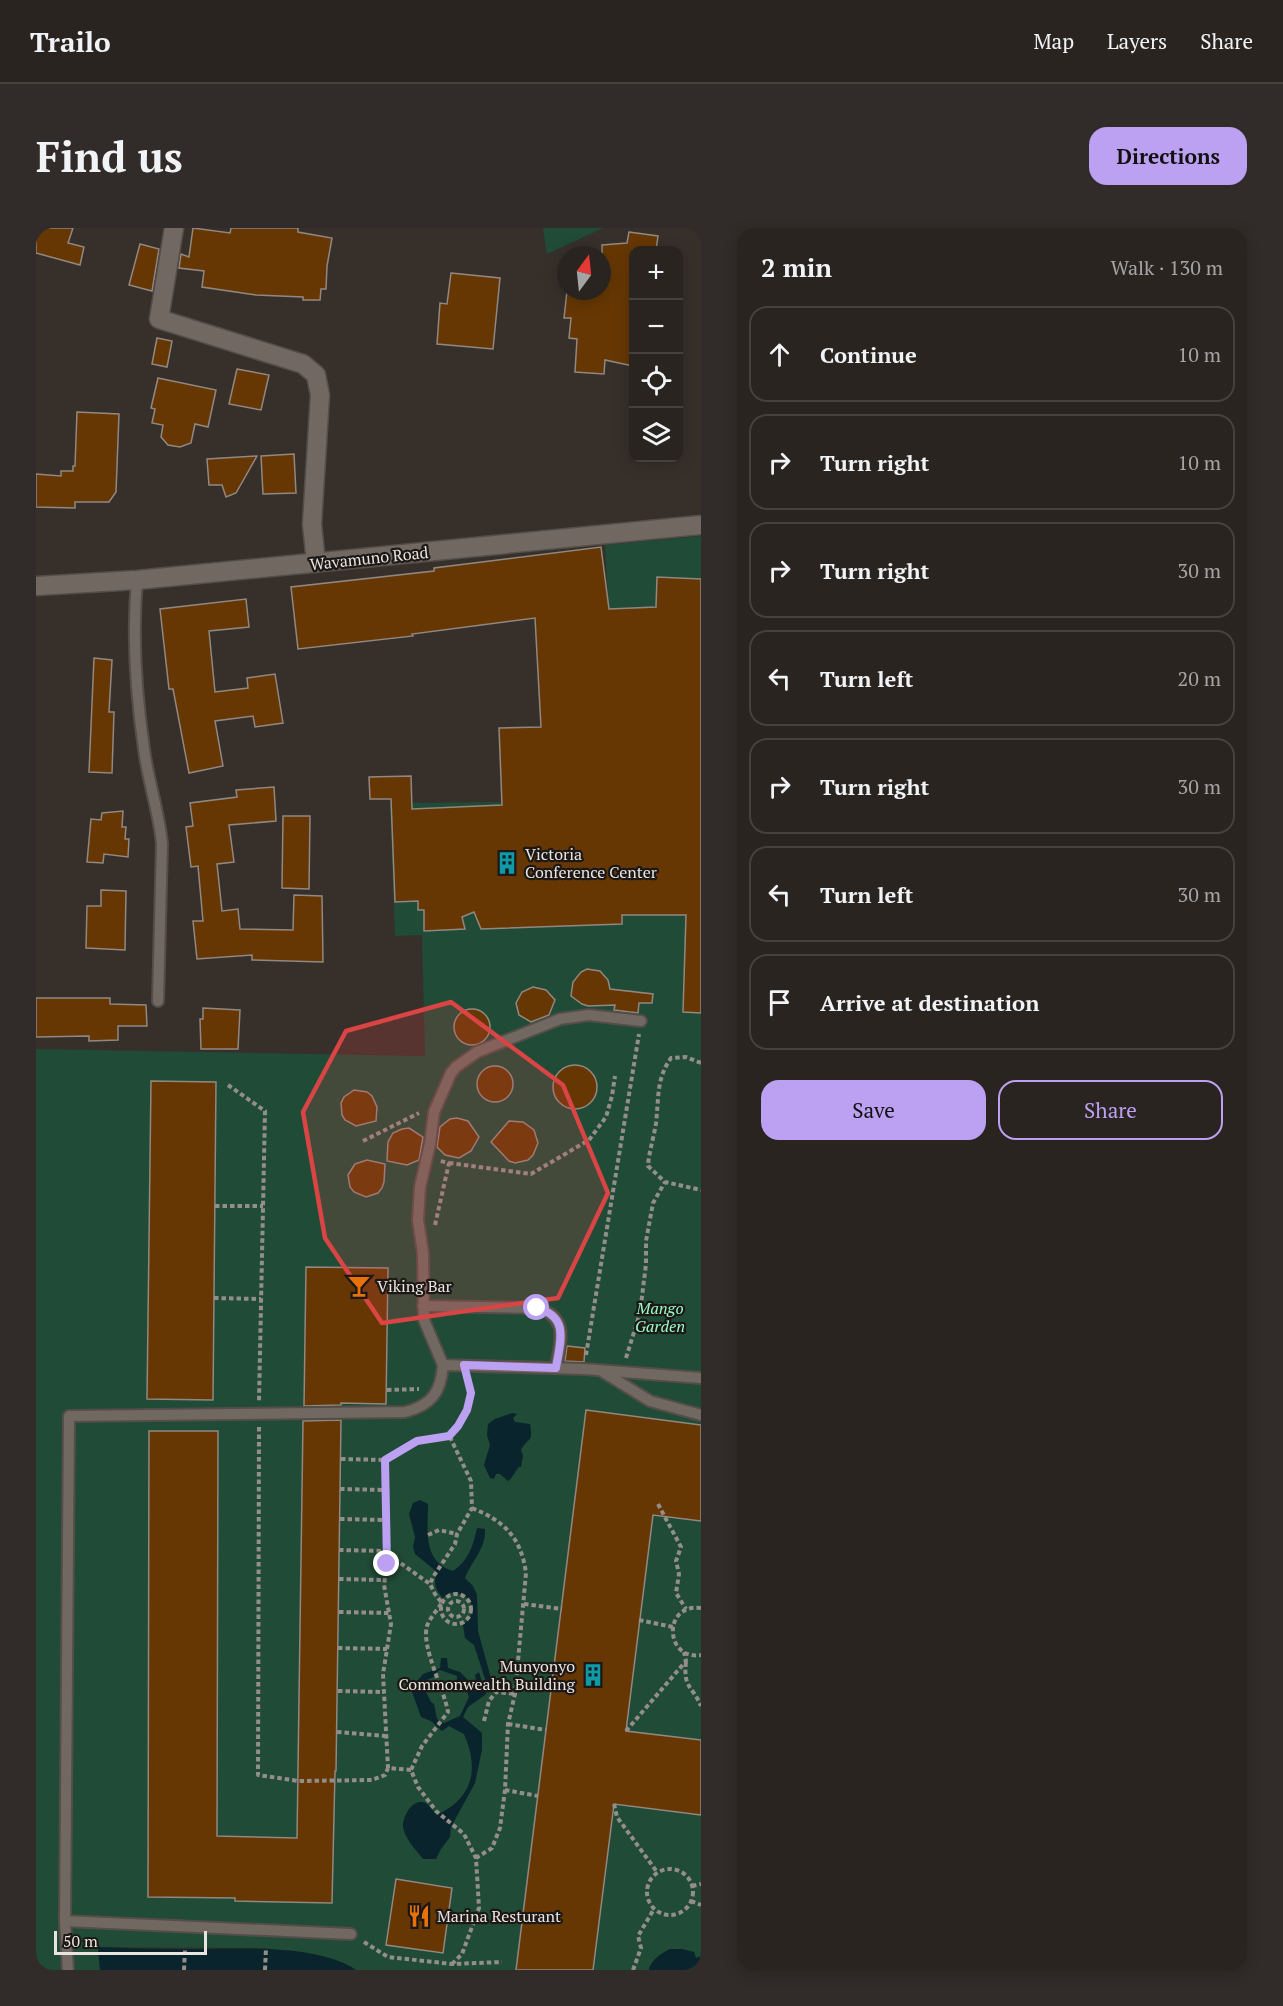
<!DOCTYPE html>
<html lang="en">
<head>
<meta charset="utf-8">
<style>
	:root { --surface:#292420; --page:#312c29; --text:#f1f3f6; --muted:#a5a4a5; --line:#45413e; --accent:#bca0f2 }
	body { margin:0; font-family:"PT Serif",serif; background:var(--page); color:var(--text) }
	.controls { position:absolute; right:18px; top:18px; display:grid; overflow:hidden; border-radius:12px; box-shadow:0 3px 15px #0003 }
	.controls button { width:54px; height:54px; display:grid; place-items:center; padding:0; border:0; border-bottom:2px solid var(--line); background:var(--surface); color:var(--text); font:30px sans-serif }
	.compass { position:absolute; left:521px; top:18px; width:54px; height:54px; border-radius:50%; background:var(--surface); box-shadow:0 3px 15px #0003; rotate:15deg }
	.scale { position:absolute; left:18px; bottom:15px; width:153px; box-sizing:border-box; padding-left:6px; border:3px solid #e9e4e0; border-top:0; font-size:16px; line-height:21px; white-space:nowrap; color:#e9e4e0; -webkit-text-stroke:4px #1c1816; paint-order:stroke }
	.stop { position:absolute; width:18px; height:18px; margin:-14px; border:4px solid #bca0f2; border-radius:50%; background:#fff }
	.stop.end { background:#bca0f2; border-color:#fff; box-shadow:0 2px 6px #0008 }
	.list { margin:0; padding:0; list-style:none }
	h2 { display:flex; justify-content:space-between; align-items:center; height:78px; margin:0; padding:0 24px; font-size:26px }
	h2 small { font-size:20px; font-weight:400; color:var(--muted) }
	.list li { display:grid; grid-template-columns:39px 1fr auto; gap:18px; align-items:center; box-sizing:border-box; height:96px; margin:0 12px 12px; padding:0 12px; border:2px solid var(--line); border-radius:18px }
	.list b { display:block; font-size:22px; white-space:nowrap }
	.list em { font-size:20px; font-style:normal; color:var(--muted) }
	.actions { display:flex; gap:12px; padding:18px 24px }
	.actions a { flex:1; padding:14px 0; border:2px solid var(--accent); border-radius:18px; text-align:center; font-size:21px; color:var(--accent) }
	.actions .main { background:var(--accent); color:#111 }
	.icon { flex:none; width:33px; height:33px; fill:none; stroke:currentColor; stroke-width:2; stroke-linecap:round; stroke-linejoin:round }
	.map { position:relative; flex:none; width:665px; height:1742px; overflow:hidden; border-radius:18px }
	header { display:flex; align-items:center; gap:36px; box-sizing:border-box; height:84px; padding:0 30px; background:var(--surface); border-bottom:2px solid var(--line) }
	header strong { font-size:28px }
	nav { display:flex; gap:33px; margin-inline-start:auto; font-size:21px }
	.intro { display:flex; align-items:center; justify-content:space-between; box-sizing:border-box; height:144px; padding:0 36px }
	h1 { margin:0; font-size:42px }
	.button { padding:15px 27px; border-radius:18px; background:var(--accent); color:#111; font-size:21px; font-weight:700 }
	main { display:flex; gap:36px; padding:0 36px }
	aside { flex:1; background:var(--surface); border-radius:18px; box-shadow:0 3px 15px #0003 }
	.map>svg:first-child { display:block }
	.green { fill:#204b36 }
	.water { fill:#09242c; fill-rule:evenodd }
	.building { fill:#663703; stroke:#918881; stroke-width:1.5 }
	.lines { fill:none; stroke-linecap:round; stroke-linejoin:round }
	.service-casing { stroke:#544d48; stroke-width:14 }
	.minor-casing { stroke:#544d48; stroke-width:21 }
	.secondary-casing { stroke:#544d48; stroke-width:21 }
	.path { stroke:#948e89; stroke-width:4; stroke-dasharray:4.5 3; stroke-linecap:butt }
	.service { stroke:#716862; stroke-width:10 }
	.minor { stroke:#716862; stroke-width:18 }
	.secondary { stroke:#716862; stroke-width:18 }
	.route { stroke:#bca0f2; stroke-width:8 }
	.marked { fill:#d94444; fill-opacity:0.2; stroke:#d94444; stroke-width:4.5; stroke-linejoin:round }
	.labels { text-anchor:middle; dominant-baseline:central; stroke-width:4.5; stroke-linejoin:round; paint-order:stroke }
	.street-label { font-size:16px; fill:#e9e4e0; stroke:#1c1816 }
	.poi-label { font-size:16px; fill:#e9e4e0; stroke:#1c1816; text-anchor:start }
	.park-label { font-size:16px; font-style:italic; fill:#99fdca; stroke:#1c1816 }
</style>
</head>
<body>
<header>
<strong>Trailo</strong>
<nav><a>Map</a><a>Layers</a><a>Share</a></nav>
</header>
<div class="intro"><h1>Find us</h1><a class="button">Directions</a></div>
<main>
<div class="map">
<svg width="665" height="1742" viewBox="0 0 665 1742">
	<rect width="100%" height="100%" fill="#37302a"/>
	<g class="green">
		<polygon points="507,0 567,0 511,26"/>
		<polygon points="665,308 665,1742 320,1742 314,1738 230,1720 62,1719 64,1742 0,1742 0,821 389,828 386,707 359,708 354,575 583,573 569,317"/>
	</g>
	<g class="water">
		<path d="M476,1185L481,1186L477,1190L479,1194L494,1196C497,1216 493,1208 485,1222L487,1228L485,1239H483C479,1243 476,1251 472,1253L464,1246H460L458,1251L454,1250L448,1237L454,1217L451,1207L452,1196L459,1191Z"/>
		<path d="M384,1272L392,1276C392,1301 386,1334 417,1343C433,1332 437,1318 441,1300L449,1301C450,1321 436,1332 429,1350L437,1358L441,1367L442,1403L456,1454L449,1467L432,1479L427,1489L446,1505V1522L439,1555L415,1599L414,1609L405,1621L400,1631H387C380,1622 368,1610 367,1598C367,1587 378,1568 391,1576C394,1578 398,1584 401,1587C438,1569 443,1541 428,1506L413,1498L406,1503L395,1493L385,1489L375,1461L387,1446L404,1440L405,1430H411L412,1440L424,1444L435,1455L440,1453L439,1447L443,1444L446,1454H450L438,1417L429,1410L427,1397C445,1382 434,1363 413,1365L407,1370C399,1361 397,1355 401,1344L379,1326L377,1319L379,1309L373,1286L377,1275ZM404,1442L421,1448V1453L429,1459L433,1469L424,1488L408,1495L401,1491L398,1476L395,1474L388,1460L390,1452L398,1449V1446Z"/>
		<path d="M62,1719C91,1720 120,1721 149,1721C197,1721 280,1715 320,1742H64Z"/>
		<path d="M634,1721H646L658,1724L660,1730L665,1728L664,1742H613V1740C618,1730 624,1726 634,1721Z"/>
	</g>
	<g class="building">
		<polygon points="0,0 37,0 32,15 48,19 44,37 0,25"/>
		<polygon points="157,0 194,5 195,0 262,0 262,4 296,10 291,38 290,61 285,61 284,72 267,72 267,69 220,67 166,59 168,43 143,40 145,26 153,29"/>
		<polygon points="593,4 622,8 620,22 597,22 597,138 569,132 568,146 539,144 541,111 533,110 535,90 528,90 531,63 566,63 566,17 591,15"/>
		<polygon points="104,16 123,21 116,63 93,57"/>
		<polygon points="415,45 464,50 457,121 401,116 404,75 411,76"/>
		<polygon points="121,110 136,113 131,139 116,136"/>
		<polygon points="201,141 233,147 225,182 193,176"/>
		<polygon points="122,150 180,162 172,199 159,196 155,215 144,219 132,217 125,209 127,197 116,195 119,181 115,180"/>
		<polygon points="41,184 83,186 80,264 73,274 39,274 39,280 0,279 0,246 25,248 25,243 37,243 37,238 39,238"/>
		<polygon points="258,226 260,265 227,266 225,228"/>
		<polygon points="221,228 200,265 190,269 186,257 173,257 171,231"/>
		<polygon points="565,319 573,381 620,379 621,349 665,351 665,785 647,784 650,687 586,687 586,696 445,701 438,684 426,689 429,701 388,703 388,682 382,682 382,673 359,674 355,571 334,571 333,549 375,548 376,581 466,577 463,500 505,499 499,390 376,406 377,408 262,421 255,359 398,343 398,340"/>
		<polygon points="210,371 213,399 173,403 179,464 212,460 211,450 239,446 247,495 219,499 217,488 179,493 187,538 153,545 137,461 133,461 124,381"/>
		<polygon points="58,430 76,432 73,484 78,484 76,545 53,544"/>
		<polygon points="238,559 240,593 193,597 198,634 181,636 186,683 202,681 204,701 257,702 258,667 286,668 287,734 216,732 216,727 161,731 157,693 167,693 162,638 155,639 150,599 157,598 154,575 201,569 200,562"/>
		<polygon points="87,583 86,599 90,599 89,611 93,611 92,629 68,626 67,635 51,634 55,591 65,592 66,585"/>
		<polygon points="247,588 274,588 273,661 246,660"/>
		<polygon points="65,662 90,663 89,722 50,720 51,678 65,678"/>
		<polygon points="551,741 564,743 572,752 574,761 617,766 616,775 603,775 602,785 578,782 579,777 552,778 546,776 535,768 537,754 545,744"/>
		<polygon points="497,759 510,762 519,772 513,787 495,794 483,787 480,775 486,764"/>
		<polygon points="0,770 74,770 74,776 110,777 111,798 82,798 82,812 53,813 53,808 0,809"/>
		<polygon points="167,780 204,782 202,821 165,821 164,791 167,791"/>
		<circle cx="436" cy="799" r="18"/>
		<circle cx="539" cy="859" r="22"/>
		<circle cx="459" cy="856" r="18"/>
		<polygon points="115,853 180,854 177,1172 111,1171"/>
		<polygon points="318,862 331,864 336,868 341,879 340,893 320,898 309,892 306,887 305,875 308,869"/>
		<polygon points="421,890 432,893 443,909 435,923 423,930 409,927 401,919 404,899 414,891"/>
		<polygon points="473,893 487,894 498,902 502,915 497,927 492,932 479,935 473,933 455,914"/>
		<polygon points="373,900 387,909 383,932 371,937 351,933 352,914 357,905 366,901"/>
		<polygon points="331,932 349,936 348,954 346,960 342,965 330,969 318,964 314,959 312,947 319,936"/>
		<polygon points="270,1039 352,1040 350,1176 305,1175 305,1177 268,1178"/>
		<polygon points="531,1118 549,1120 548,1134 529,1133"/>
		<polygon points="550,1182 665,1197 665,1293 617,1287 590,1503 665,1512 665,1587 578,1576 557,1742 480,1742"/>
		<polygon points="305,1192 300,1543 299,1543 296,1675 199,1673 199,1670 112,1669 113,1203 182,1203 181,1608 261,1610 267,1193"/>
		<polygon points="360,1651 416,1660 407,1725 350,1717"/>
	</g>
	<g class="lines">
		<g class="service-casing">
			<g id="service">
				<path d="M101,352C96,408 100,466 108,521C112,553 123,584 126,616L122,773"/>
				<path d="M387,1078L501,1080C534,1089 524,1114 520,1140"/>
				<polyline points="407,1137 388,1092 387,1025 382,992 384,959 394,916 398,884 415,845 420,839 441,824 524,791 553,787 605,793"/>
				<polyline points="567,1144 614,1173 665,1187"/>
				<polyline points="29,1693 315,1706"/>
				<path d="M32,1742L29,1693L33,1188L369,1184C396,1177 405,1164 407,1137L548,1141L665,1150"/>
			</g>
		</g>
		<g class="minor-casing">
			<polyline id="minor" points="138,0 123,91 267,136 280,147 284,167 276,296 280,335"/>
		</g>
		<g class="secondary-casing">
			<polyline id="secondary" points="0,358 101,352 665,297"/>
		</g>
		<g class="path">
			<path d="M665,835L650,829L635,830C620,851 623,870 620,895C618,909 613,923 612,938L629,954L665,962"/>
			<polyline points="192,857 229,883 223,1173"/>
			<polyline points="327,913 383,885"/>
			<polyline points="413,935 495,946 553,912 570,889 576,868 579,848"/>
			<polyline points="179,978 227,978"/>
			<polyline points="399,997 413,935 404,933"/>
			<polyline points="178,1070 225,1071"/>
			<polyline points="550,1127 603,806"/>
			<polyline points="590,1130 604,1085 610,1036 610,1013 617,975 629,954"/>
			<polyline points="351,1162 383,1161"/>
			<polyline points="223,1199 222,1547 263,1553 336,1552 349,1547 352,1540"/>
			<polyline points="305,1231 349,1232"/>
			<polyline points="304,1261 350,1262"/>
			<polyline points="622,1276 645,1319 640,1333 643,1346 640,1365 650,1381"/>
			<path d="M436,1280C468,1293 485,1309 490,1345L479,1466L472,1496L469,1562L464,1600L456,1620L440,1630"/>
			<polyline points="304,1291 350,1292"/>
			<polyline points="392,1307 403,1302 421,1306"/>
			<polyline points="303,1322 351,1323"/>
			<polyline points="351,1330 360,1332 394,1356"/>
			<polyline points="303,1351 349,1352"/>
			<circle cx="420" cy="1381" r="15"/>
			<circle cx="420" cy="1381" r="8"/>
			<polyline points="488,1376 526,1381"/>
			<path d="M665,1380C626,1375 629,1433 665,1427"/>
			<polyline points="303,1384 353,1385"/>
			<polyline points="603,1392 637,1399"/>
			<polyline points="302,1420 351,1421"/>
			<path d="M650,1434C647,1460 656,1457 665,1478"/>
			<polyline points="302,1463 348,1464"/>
			<polyline points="448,1493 453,1473 460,1464 479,1466"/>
			<polyline points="472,1496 510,1502"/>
			<polyline points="590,1503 650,1433 648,1424"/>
			<polyline points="301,1504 350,1508"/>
			<polyline points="375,1542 352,1540 347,1446 355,1396 348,1357 351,1336 349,1232 381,1213 413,1207"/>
			<polyline points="469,1562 502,1568"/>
			<polyline points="578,1576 581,1589 621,1644"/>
			<circle cx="634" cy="1664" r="23"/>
			<polyline points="656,1658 665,1656"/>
			<polyline points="655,1673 665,1677"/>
			<polyline points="328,1714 352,1729 416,1736 466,1734"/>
			<path d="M416,1736L426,1726L443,1680L440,1630L428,1606L400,1583L382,1559L375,1542L386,1518L412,1484C408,1461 385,1419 391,1398C394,1390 401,1382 406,1375L399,1366L394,1356L397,1349L419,1316L421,1306L436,1280L435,1253L413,1207C430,1189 438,1176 431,1151"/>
			<polyline points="148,1742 149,1721"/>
			<polyline points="229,1742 230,1720"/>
			<polyline points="597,1742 605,1720 602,1708 618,1681"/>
		</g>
		<use href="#service" class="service"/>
		<use href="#minor" class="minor"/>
		<use href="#secondary" class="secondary"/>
	</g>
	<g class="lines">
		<path class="route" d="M351,1336L349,1232L381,1213L413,1208L422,1198L431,1182L435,1165L428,1137L520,1140C524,1114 534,1089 501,1080"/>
	</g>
	<path class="marked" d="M415,774L527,857L572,965L522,1070L346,1095L289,1010L267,884L310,803Z"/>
	<defs>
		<g id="building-bare" transform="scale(1.8)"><path d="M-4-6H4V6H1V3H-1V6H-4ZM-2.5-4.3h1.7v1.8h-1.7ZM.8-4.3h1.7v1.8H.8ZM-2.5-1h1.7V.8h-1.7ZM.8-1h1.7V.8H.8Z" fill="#0f9aa8" stroke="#1c1816" stroke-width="2.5" paint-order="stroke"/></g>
		<g id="bar-bare" transform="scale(1.8)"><path d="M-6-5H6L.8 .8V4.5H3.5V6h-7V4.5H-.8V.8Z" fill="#e8710a" stroke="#1c1816" stroke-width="2.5" paint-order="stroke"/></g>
		<g id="restaurant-bare" transform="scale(1.8)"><path d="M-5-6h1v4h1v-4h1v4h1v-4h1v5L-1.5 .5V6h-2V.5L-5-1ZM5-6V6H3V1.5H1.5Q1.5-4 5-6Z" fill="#e8710a" stroke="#1c1816" stroke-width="2.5" paint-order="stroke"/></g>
	</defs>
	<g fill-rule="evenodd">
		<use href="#building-bare" x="471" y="635"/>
		<use href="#bar-bare" x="323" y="1058"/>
		<use href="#building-bare" x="557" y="1447"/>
		<use href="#restaurant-bare" x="383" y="1688"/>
	</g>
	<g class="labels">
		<g class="street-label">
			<text transform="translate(333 330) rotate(-6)">Wavamuno Road</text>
		</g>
		<g class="poi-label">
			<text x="489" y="626">Victoria<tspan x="489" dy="18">Conference Center</tspan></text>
			<text x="341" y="1058">Viking Bar</text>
			<text x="539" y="1438" text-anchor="end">Munyonyo<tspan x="539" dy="18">Commonwealth Building</tspan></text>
			<text x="401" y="1688">Marina Resturant</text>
		</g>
		<g class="park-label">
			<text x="624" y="1080">Mango<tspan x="624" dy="18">Garden</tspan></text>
		</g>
	</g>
</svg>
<div class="controls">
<button>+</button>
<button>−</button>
<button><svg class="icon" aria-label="locate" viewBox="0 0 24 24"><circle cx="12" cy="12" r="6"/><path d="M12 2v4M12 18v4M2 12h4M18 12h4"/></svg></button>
<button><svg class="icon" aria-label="layers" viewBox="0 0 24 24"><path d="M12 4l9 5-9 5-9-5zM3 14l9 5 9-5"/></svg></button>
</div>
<svg class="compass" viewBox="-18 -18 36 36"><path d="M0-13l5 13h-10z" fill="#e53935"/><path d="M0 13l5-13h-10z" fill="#a5a4a5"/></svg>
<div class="scale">50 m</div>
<div class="stop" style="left:501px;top:1080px"></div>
<div class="stop end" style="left:351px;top:1336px"></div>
</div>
<aside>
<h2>2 min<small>Walk · 130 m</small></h2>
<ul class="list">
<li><svg class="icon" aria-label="ahead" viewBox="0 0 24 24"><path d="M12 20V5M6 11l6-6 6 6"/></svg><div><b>Continue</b></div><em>10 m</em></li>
<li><svg class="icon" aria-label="right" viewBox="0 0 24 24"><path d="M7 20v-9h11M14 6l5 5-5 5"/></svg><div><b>Turn right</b></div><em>10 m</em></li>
<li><svg class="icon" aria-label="right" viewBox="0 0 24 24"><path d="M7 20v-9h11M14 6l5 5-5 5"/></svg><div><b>Turn right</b></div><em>30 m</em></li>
<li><svg class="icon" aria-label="left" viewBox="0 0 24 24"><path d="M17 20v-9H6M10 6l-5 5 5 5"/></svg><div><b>Turn left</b></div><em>20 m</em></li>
<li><svg class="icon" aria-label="right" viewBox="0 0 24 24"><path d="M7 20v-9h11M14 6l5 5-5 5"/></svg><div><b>Turn right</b></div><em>30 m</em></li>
<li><svg class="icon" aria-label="left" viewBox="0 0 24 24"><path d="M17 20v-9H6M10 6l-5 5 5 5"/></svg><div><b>Turn left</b></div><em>30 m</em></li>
<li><svg class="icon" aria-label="arrive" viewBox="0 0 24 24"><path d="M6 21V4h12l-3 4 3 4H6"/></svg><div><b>Arrive at destination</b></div></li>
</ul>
<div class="actions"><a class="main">Save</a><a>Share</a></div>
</aside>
</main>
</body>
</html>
